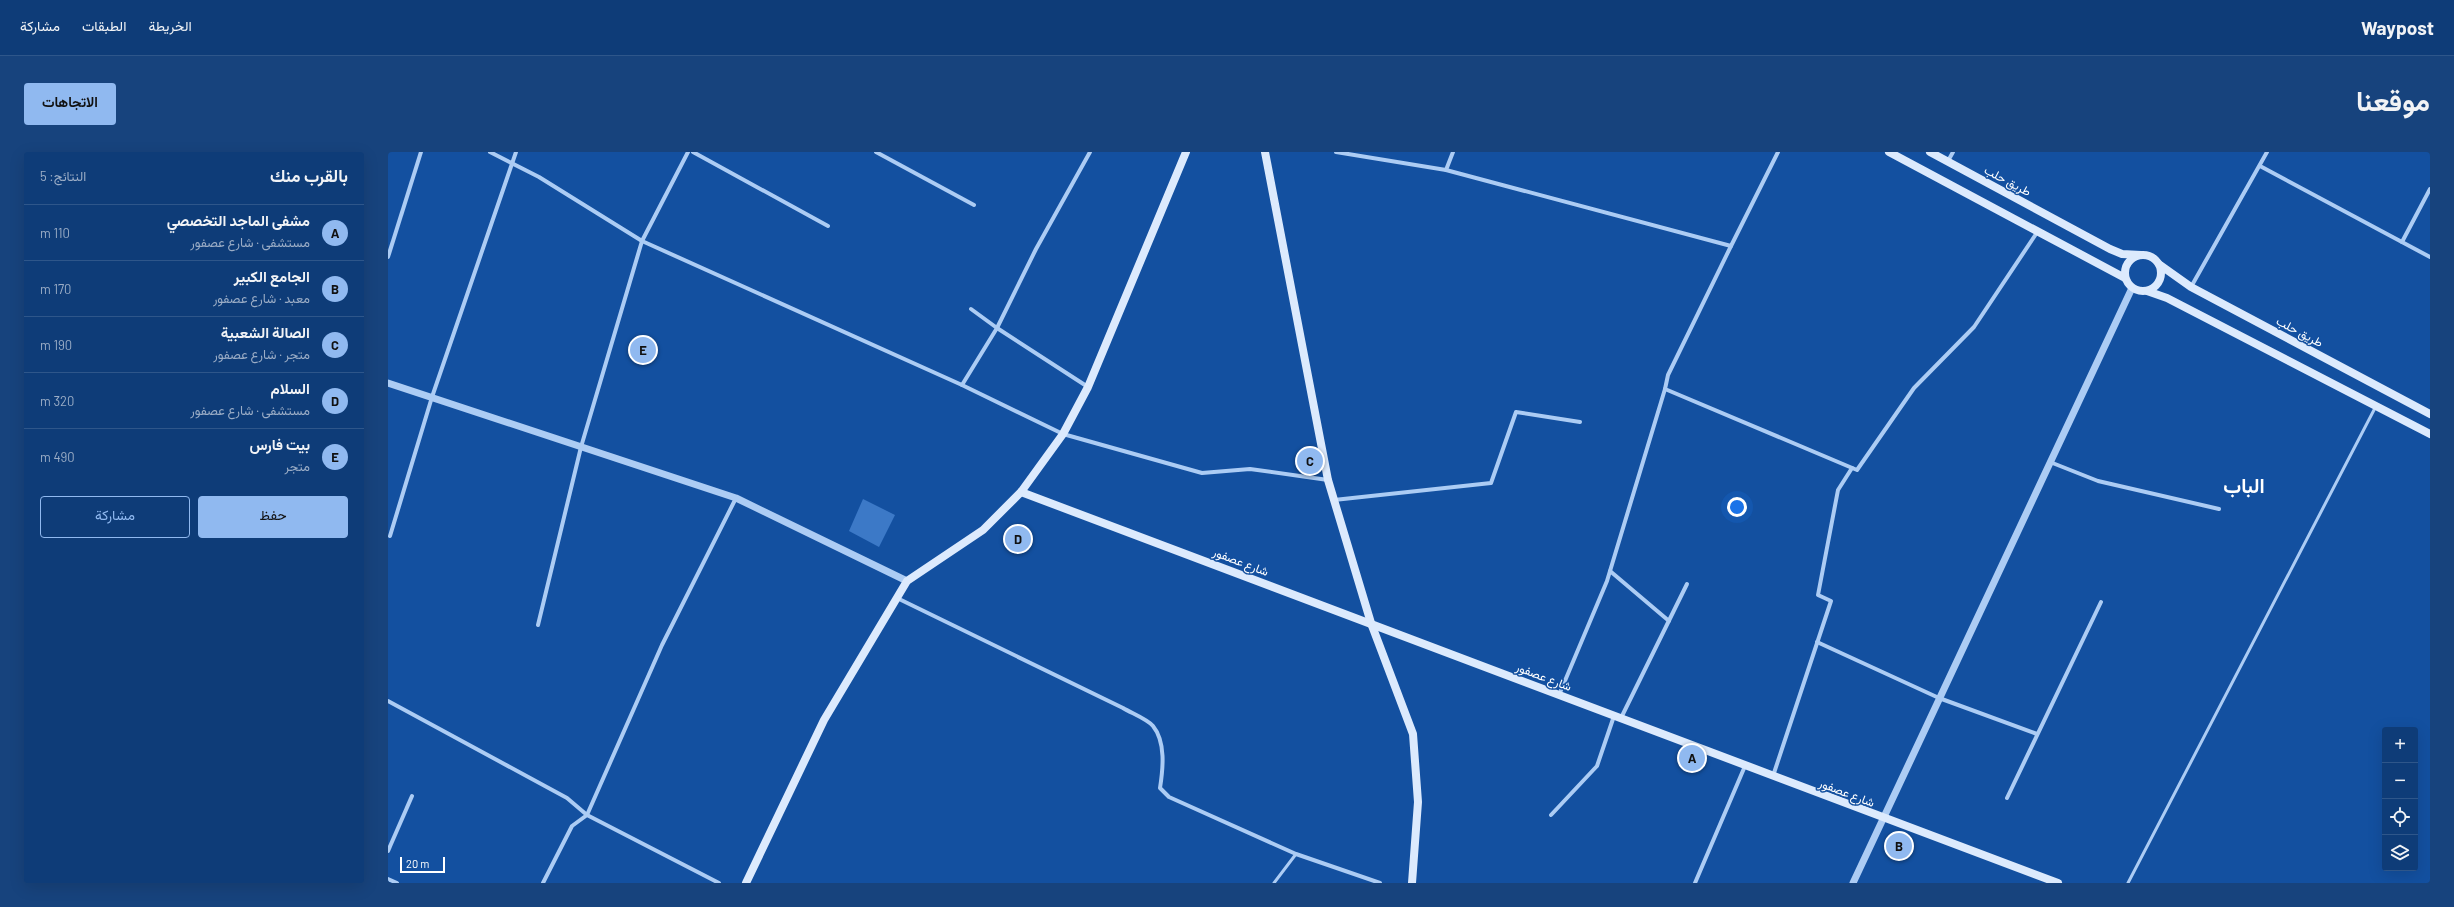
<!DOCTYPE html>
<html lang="ar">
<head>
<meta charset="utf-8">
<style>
	:root { --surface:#0e3c78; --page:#17437d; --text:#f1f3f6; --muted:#9badc6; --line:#2e568a; --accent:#90b9f0 }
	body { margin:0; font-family:Barlow,Vazirmatn,sans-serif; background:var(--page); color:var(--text); direction:rtl }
	.controls { position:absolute; right:12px; bottom:12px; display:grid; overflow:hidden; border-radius:4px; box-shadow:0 4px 16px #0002 }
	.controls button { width:36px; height:36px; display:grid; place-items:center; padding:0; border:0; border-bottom:1px solid var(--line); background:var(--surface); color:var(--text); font:20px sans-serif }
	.scale { position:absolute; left:12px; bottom:10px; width:45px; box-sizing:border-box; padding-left:4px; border:2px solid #fff; border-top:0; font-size:11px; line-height:14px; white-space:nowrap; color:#fff; -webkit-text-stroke:3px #1350a0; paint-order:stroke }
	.you { position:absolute; left:1349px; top:355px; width:14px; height:14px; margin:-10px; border:3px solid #fff; border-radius:50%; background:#1a73e8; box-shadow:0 0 0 6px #1a73e833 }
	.badge { display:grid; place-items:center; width:26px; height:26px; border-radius:50%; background:var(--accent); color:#111; font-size:13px; font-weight:700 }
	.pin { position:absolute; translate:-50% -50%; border:2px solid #fff; box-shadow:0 1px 4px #0006 }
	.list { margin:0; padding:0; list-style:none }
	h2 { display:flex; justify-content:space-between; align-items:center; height:52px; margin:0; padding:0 16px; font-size:17px }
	h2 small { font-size:13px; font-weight:400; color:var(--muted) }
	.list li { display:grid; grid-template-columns:26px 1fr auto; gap:12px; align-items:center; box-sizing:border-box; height:56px; padding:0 16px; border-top:1px solid var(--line) }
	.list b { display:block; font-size:15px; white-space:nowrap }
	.list p { margin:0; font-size:13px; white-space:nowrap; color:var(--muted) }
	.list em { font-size:13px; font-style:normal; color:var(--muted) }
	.actions { display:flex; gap:8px; padding:12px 16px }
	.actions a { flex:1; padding:9px 0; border:1px solid var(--accent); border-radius:4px; text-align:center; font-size:14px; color:var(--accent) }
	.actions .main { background:var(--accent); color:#111 }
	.icon { flex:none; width:22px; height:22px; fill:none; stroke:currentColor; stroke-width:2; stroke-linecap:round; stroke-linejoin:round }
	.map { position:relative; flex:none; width:2042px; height:731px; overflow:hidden; direction:ltr; border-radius:4px }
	header { display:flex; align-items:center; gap:24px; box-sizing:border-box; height:56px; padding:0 20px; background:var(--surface); border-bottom:1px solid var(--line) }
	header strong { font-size:19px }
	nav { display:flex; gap:22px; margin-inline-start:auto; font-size:14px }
	.intro { display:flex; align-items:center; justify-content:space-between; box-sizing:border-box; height:96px; padding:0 24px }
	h1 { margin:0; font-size:28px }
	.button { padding:10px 18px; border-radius:4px; background:var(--accent); color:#111; font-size:14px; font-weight:700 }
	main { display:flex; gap:24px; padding:0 24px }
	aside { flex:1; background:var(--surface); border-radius:4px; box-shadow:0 4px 16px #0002 }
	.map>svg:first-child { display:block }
	.building { fill:#3c79c7 }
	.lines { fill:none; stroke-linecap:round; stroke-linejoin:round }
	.service { stroke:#acccf4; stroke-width:3 }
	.minor { stroke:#acccf4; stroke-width:4 }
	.tertiary { stroke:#acccf4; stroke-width:7 }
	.secondary { stroke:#dceafd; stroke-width:8 }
	.labels { text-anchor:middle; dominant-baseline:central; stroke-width:3; stroke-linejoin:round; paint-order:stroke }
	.street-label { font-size:12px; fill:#fff; stroke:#1350a0 }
	.town-label { font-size:20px; font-weight:bold; fill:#fff; stroke:#1350a0 }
</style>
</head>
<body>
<header>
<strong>Waypost</strong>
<nav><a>الخريطة</a><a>الطبقات</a><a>مشاركة</a></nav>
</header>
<div class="intro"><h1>موقعنا</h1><a class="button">الاتجاهات</a></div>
<main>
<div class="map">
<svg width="2042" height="731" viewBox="0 0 2042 731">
	<rect width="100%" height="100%" fill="#1350a0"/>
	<polygon class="building" points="475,347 507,363 491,395 461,379"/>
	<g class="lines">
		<g class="service">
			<polyline points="886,731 908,702"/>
			<polyline points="1740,731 1987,256"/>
		</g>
		<g class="minor">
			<polyline points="102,0 151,25 254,89 574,233 675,282 814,321 862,317 940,328"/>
			<polyline points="305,0 440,74"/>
			<polyline points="488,0 586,53"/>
			<polyline points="948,0 1058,18 1343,94 1390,0"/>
			<polyline points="1560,9 1565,0"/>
			<polyline points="1872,14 2042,105"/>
			<polyline points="1058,18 1065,0"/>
			<polyline points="2014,90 2042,37"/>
			<polyline points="1343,94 1280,223 1277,237 1469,318 1526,236 1586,175 1650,79"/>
			<polyline points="0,105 33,0"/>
			<polyline points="1803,135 1879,0"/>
			<polyline points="583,157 609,176 700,235"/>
			<polyline points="574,233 609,176 648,97 702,0"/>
			<polyline points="1662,310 1710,329 1831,357"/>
			<polyline points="946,348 1103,331 1128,260 1192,270"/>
			<polyline points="2,384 44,245 128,0"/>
			<polyline points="1222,419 1281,469"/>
			<path d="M509,446L735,556C743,561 759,567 765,574C778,590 775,617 772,636L781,645L908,702L992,731"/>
			<polyline points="150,473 193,295 254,89 300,0"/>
			<polyline points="1429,490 1551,546 1649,582"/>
			<polyline points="1171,543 1219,429 1277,237"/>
			<polyline points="0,549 179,646 199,663 331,731"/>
			<polyline points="1233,566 1299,432"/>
			<polyline points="1385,624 1443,449 1430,443 1450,338 1464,316"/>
			<polyline points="1619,646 1713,450"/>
			<polyline points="1163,663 1209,614 1226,564"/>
			<polyline points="0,699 24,644"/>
			<polyline points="0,727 9,731"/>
			<polyline points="155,731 184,674 199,663 274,493 348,346"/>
			<polyline points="1307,731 1357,614"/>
		</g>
		<g class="tertiary">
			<polyline points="0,231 348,346 519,429"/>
			<polyline points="1465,731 1744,136"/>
		</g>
		<g class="secondary">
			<polyline points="877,0 940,328 983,471 1025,582 1030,650 1024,731"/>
			<polyline points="1501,0 1737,126"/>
			<polyline points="1542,0 1722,97 1734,102 1753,103"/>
			<circle cx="1755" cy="121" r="18"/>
			<polyline points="1772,113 1803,135 2042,262"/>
			<polyline points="1759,139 1779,146 2042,282"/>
			<polyline points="633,340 1670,731"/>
			<polyline points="358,731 436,568 519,429 595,378 633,340 675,282 700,235 798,0"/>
		</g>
	</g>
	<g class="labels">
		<g class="street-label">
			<text transform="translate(1620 28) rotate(28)">طريق حلب</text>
			<text transform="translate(1912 179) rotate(28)">طريق حلب</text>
			<text transform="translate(853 409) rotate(21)">شارع عصفور</text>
			<text transform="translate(1156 524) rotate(21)">شارع عصفور</text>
			<text transform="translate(1459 640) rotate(21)">شارع عصفور</text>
		</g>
		<g class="town-label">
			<text x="1856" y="333">الباب</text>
		</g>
	</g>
</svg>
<div class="controls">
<button>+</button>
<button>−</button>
<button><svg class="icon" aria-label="locate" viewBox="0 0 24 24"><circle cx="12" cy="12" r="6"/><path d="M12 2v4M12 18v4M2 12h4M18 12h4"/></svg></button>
<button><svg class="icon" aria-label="layers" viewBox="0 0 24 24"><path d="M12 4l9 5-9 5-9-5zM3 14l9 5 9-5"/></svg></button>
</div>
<div class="scale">20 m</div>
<div class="you"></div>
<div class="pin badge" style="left:1304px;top:606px">A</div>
<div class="pin badge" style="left:1511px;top:694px">B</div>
<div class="pin badge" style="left:922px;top:309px">C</div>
<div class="pin badge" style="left:630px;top:387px">D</div>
<div class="pin badge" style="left:255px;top:198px">E</div>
</div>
<aside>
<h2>بالقرب منك<small>النتائج: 5</small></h2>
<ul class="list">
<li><span class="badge">A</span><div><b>مشفى الماجد التخصصي</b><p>مستشفى · شارع عصفور</p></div><em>110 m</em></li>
<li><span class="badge">B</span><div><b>الجامع الكبير</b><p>معبد · شارع عصفور</p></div><em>170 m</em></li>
<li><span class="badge">C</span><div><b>الصالة الشعبية</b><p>متجر · شارع عصفور</p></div><em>190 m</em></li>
<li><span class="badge">D</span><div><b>السلام</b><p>مستشفى · شارع عصفور</p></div><em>320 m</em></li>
<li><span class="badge">E</span><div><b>بيت فارس</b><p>متجر</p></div><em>490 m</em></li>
</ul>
<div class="actions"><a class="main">حفظ</a><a>مشاركة</a></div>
</aside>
</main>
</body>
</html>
